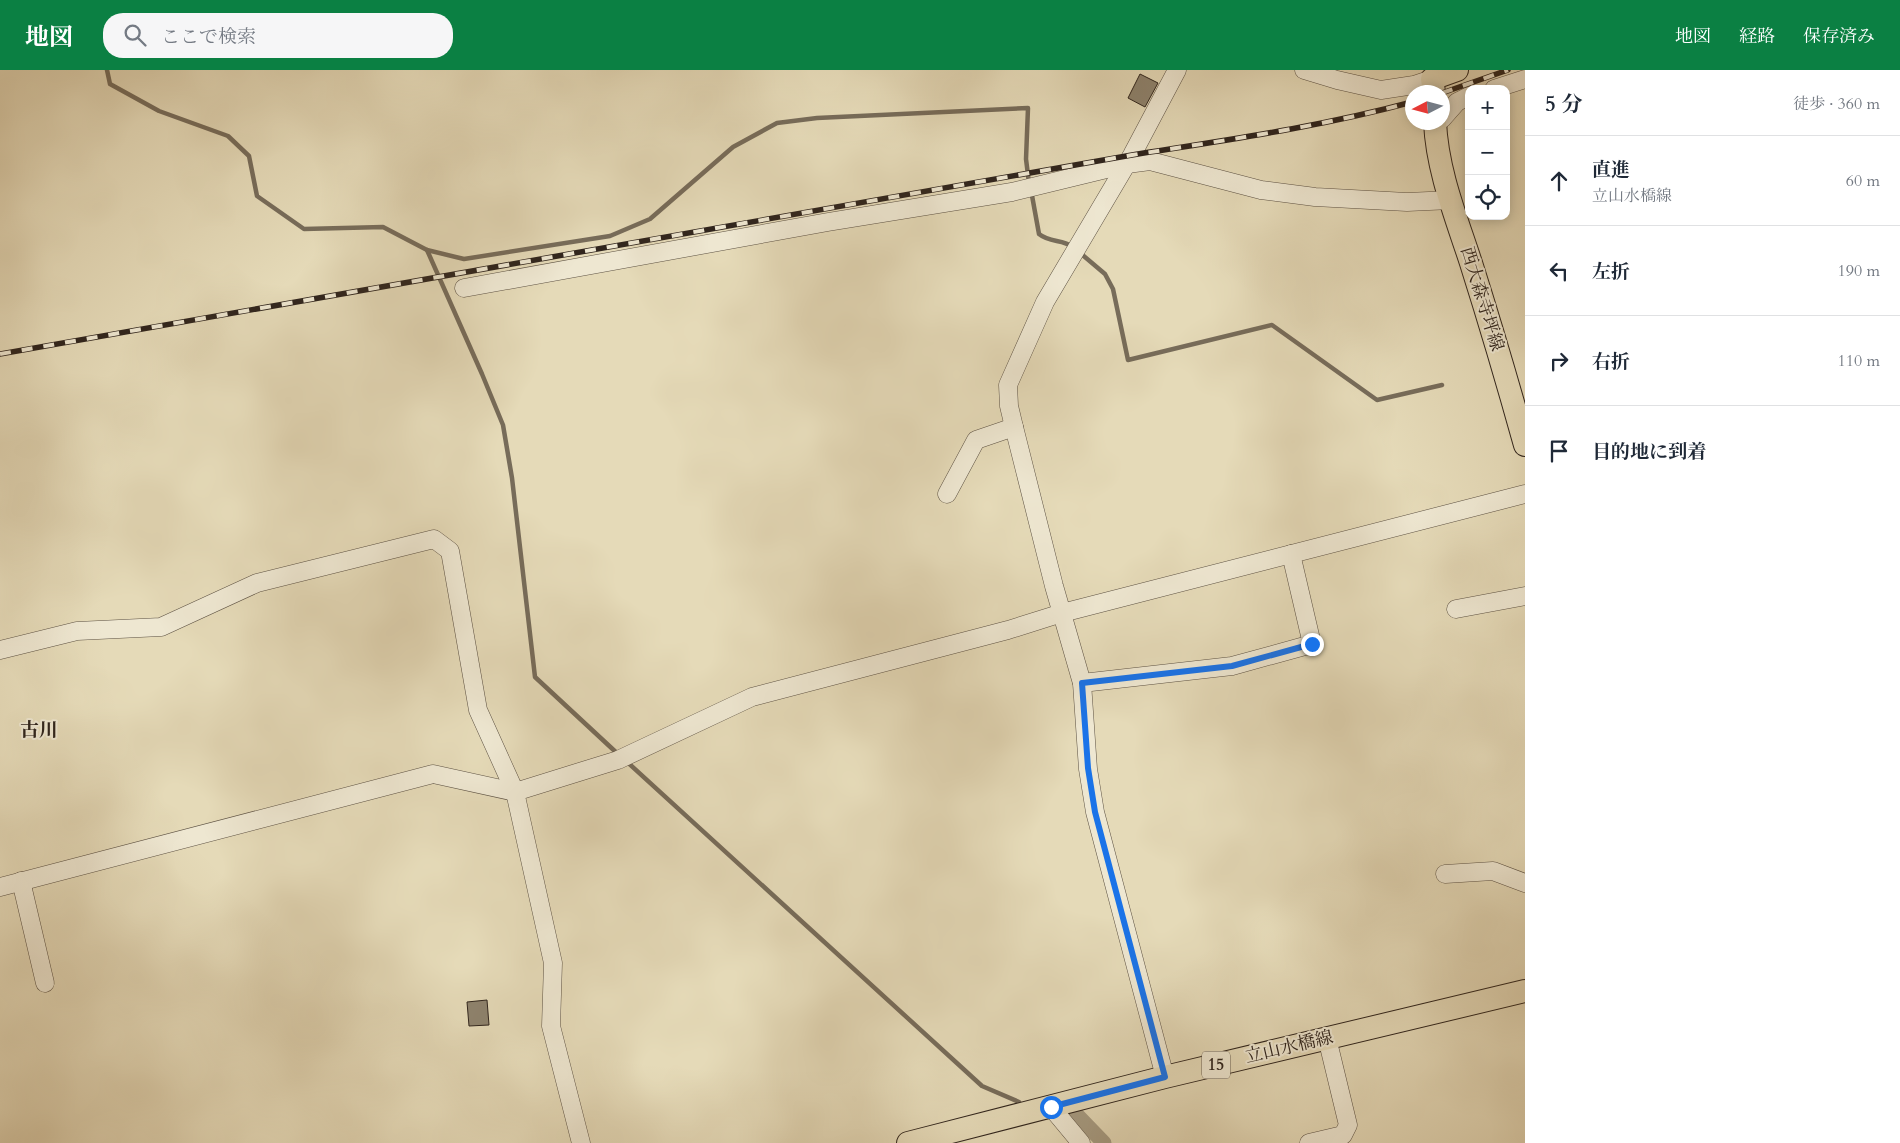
<!DOCTYPE html>
<html lang="ja">
<head>
<meta charset="utf-8">
<style>
	:root { --surface:#fff; --page:#f6f6f7; --text:#1f2937; --muted:#747a83; --line:#e0e1e3; --accent:#0b8043 }
	body { margin:0; font-family:Cardo,"Noto Serif JP",serif; background:var(--page); color:var(--text) }
	.controls { position:absolute; right:15px; top:15px; display:grid; overflow:hidden; border-radius:10px; box-shadow:0 2px 12px #0003 }
	.controls button { width:45px; height:45px; display:grid; place-items:center; padding:0; border:0; border-bottom:1px solid var(--line); background:var(--surface); color:var(--text); font:25px sans-serif }
	.compass { position:absolute; left:1405px; top:15px; width:45px; height:45px; border-radius:50%; background:var(--surface); box-shadow:0 2px 12px #0003; rotate:264deg }
	.stop { position:absolute; width:15px; height:15px; margin:-11px; border:4px solid #1a73e8; border-radius:50%; background:#fff }
	.stop.end { background:#1a73e8; border-color:#fff; box-shadow:0 1px 5px #0008 }
	.list { margin:0; padding:0; list-style:none }
	h2 { display:flex; justify-content:space-between; align-items:center; height:65px; margin:0; padding:0 20px; font-size:21px }
	h2 small { font-size:16px; font-weight:400; color:var(--muted) }
	.list li { display:grid; grid-template-columns:32px 1fr auto; gap:15px; align-items:center; box-sizing:border-box; height:90px; padding:0 20px; border-top:1px solid var(--line) }
	.list b { display:block; font-size:19px; white-space:nowrap }
	.list p { margin:0; font-size:16px; white-space:nowrap; color:var(--muted) }
	.list em { font-size:16px; font-style:normal; color:var(--muted) }
	.icon { flex:none; width:28px; height:28px; fill:none; stroke:currentColor; stroke-width:2; stroke-linecap:round; stroke-linejoin:round }
	.map { position:relative; flex:none; width:1525px; height:1073px; overflow:hidden }
	header { display:flex; align-items:center; gap:30px; box-sizing:border-box; height:70px; padding:0 25px; background:var(--accent); color:#fff }
	header strong { font-size:24px }
	nav { display:flex; gap:28px; margin-inline-start:auto; font-size:18px }
	.search { width:350px; height:45px; background:var(--page); display:flex; align-items:center; gap:12px; box-sizing:border-box; padding:0 18px; border-radius:20px; color:var(--muted); font-size:19px }
	main { display:flex }
	aside { flex:1; background:var(--surface) }
	.map>svg:first-child { display:block }
	.lines { fill:none; stroke-linecap:round; stroke-linejoin:round }
	.stream { stroke:#776c5a; stroke-width:4.5 }
	.canal { stroke:#a79c83; stroke-width:15 }
	.building { fill:#8e836e; stroke:#30251d }
	.minor-casing { stroke:#5d5244; stroke-width:19 }
	.major-casing { stroke:#30251d; stroke-width:24 }
	.minor { stroke:#eee7d1; stroke-width:18 }
	.major { stroke:#e5dab8; stroke-width:22 }
	.rail-casing { stroke:#30251d; stroke-width:5.5 }
	.rail { stroke:#eee7d1; stroke-width:4; stroke-dasharray:11; stroke-linecap:butt }
	.route { stroke:#1a73e8; stroke-width:6 }
	.labels { text-anchor:middle; dominant-baseline:central; stroke-width:4; stroke-linejoin:round; paint-order:stroke }
	.shield { fill:#eee7d1; stroke:#695f53; stroke-width:1 }
	.shield-label { font-size:16px; font-weight:bold; fill:#30251d }
	.street-label { font-size:18px; fill:#30251d; stroke:#eee7d1 }
	.neighbourhood-label { font-size:19px; font-weight:bold; fill:#30251d; stroke:#eee7d1 }
</style>
</head>
<body>
<header>
<strong>地図</strong>
<div class="search"><svg class="icon" aria-label="search" viewBox="0 0 24 24"><circle cx="10" cy="10" r="6"/><path d="M15 15l6 6"/></svg>ここで検索</div>
<nav><a>地図</a><a>経路</a><a>保存済み</a></nav>
</header>
<main>
<div class="map">
<svg width="1525" height="1073" viewBox="0 0 1525 1073">
	<rect width="100%" height="100%" fill="#e5dab8"/>
	<filter id="stains"><feTurbulence type="fractalNoise" baseFrequency=".004" numOctaves="4"/><feColorMatrix values="0 0 0 0 .2 0 0 0 0 .09 0 0 0 0 .02 0 0 0 .5 -.17"/></filter>
	<radialGradient id="worn" r=".72"><stop offset=".6" stop-color="#630" stop-opacity="0"/><stop offset="1" stop-color="#630" stop-opacity=".3"/></radialGradient>
	<g class="lines">
		<g class="stream">
			<polyline points="107,0 110,14 159,41 228,66 249,86 257,126 304,159 383,157 427,180 482,304 503,355 512,408 535,607 619,685"/>
			<path d="M1031,120L1039,164C1050,173 1062,169 1073,177"/>
			<polyline points="427,180 464,189 610,166 650,149 733,77 777,53 817,48 1028,38 1026,89 1029,113"/>
			<polyline points="1079,182 1105,204 1113,219 1128,290 1272,255 1377,330 1442,315"/>
			<polyline points="625,690 982,1016 1019,1032"/>
		</g>
		<polyline class="canal" points="1067,1042 1076,1044 1104,1073"/>
	</g>
	<g class="building">
		<polygon points="1140,4 1158,13 1145,37 1128,28"/>
		<polygon points="487,930 489,955 469,956 467,932"/>
	</g>
	<g class="lines">
		<g class="minor-casing">
			<g id="minor">
				<polyline points="1304,0 1337,10 1381,20 1414,15 1432,9"/>
				<polyline points="1494,19 1525,9"/>
				<polyline points="1442,49 1457,32 1469,26"/>
				<polyline points="464,218 828,152 1012,122 1127,94 1150,91 1261,120 1315,127 1407,132 1451,130"/>
				<polyline points="947,424 976,370 1014,357"/>
				<polyline points="1456,539 1525,526"/>
				<polyline points="0,580 77,561 161,557 257,513 434,469 450,481 478,640 515,722 553,893 551,956 581,1073"/>
				<polyline points="1082,613 1232,596 1312,574 1291,484"/>
				<polyline points="1445,804 1493,801 1525,813"/>
				<polyline points="21,811 45,913"/>
				<polyline points="0,817 433,704 515,722 618,690 752,627 1008,560 1062,543 1525,424"/>
				<polyline points="1165,1007 1095,742 1088,699 1082,613 1054,516 1014,357 1009,336 1008,315 1045,232 1132,85 1177,0"/>
				<polyline points="1051,1037 1081,1073"/>
				<polyline points="1309,1073 1343,1065 1348,1055 1327,968"/>
			</g>
		</g>
		<g class="major-casing">
			<g id="major">
				<polyline points="1434,22 1432,9 1457,0"/>
				<path d="M1435,52C1437,100 1456,147 1471,193C1490,253 1508,314 1525,375"/>
				<polyline points="908,1073 1165,1007 1525,921"/>
			</g>
		</g>
		<use href="#minor" class="minor"/>
		<use href="#major" class="major"/>
		<g class="rail-casing">
			<g id="rail">
				<polyline points="1442,23 1508,0"/>
				<path d="M0,284L1132,85C1226,70 1320,57 1412,32"/>
			</g>
		</g>
		<use href="#rail" class="rail"/>
	</g>
	<g class="lines">
		<polyline class="route" points="1051,1037 1165,1007 1095,742 1088,698 1082,613 1232,596 1312,574"/>
	</g>
	<g class="labels">
		<rect class="shield" x="1202" y="981.5" width="28" height="27" rx="4"/>
		<g class="shield-label">
			<text x="1216" y="995">15</text>
		</g>
		<g class="street-label">
			<text transform="translate(1482 229) rotate(73)">西大森寺坪線</text>
			<text transform="translate(1289 977) rotate(-13)">立山水橋線</text>
		</g>
		<g class="neighbourhood-label">
			<text x="39" y="660">古川</text>
		</g>
	</g>
	<rect width="100%" height="100%" filter="url(#stains)"/>
	<rect width="100%" height="100%" fill="url(#worn)"/>
</svg>
<div class="controls">
<button>+</button>
<button>−</button>
<button><svg class="icon" aria-label="locate" viewBox="0 0 24 24"><circle cx="12" cy="12" r="6"/><path d="M12 2v4M12 18v4M2 12h4M18 12h4"/></svg></button>
</div>
<svg class="compass" viewBox="-18 -18 36 36"><path d="M0-13l5 13h-10z" fill="#e53935"/><path d="M0 13l5-13h-10z" fill="#747a83"/></svg>
<div class="stop" style="left:1051px;top:1037px"></div>
<div class="stop end" style="left:1312px;top:574px"></div>
</div>
<aside>
<h2>5 分<small>徒歩 · 360 m</small></h2>
<ul class="list">
<li><svg class="icon" aria-label="ahead" viewBox="0 0 24 24"><path d="M12 20V5M6 11l6-6 6 6"/></svg><div><b>直進</b><p>立山水橋線</p></div><em>60 m</em></li>
<li><svg class="icon" aria-label="left" viewBox="0 0 24 24"><path d="M17 20v-9H6M10 6l-5 5 5 5"/></svg><div><b>左折</b></div><em>190 m</em></li>
<li><svg class="icon" aria-label="right" viewBox="0 0 24 24"><path d="M7 20v-9h11M14 6l5 5-5 5"/></svg><div><b>右折</b></div><em>110 m</em></li>
<li><svg class="icon" aria-label="arrive" viewBox="0 0 24 24"><path d="M6 21V4h12l-3 4 3 4H6"/></svg><div><b>目的地に到着</b></div></li>
</ul>
</aside>
</main>
</body>
</html>
